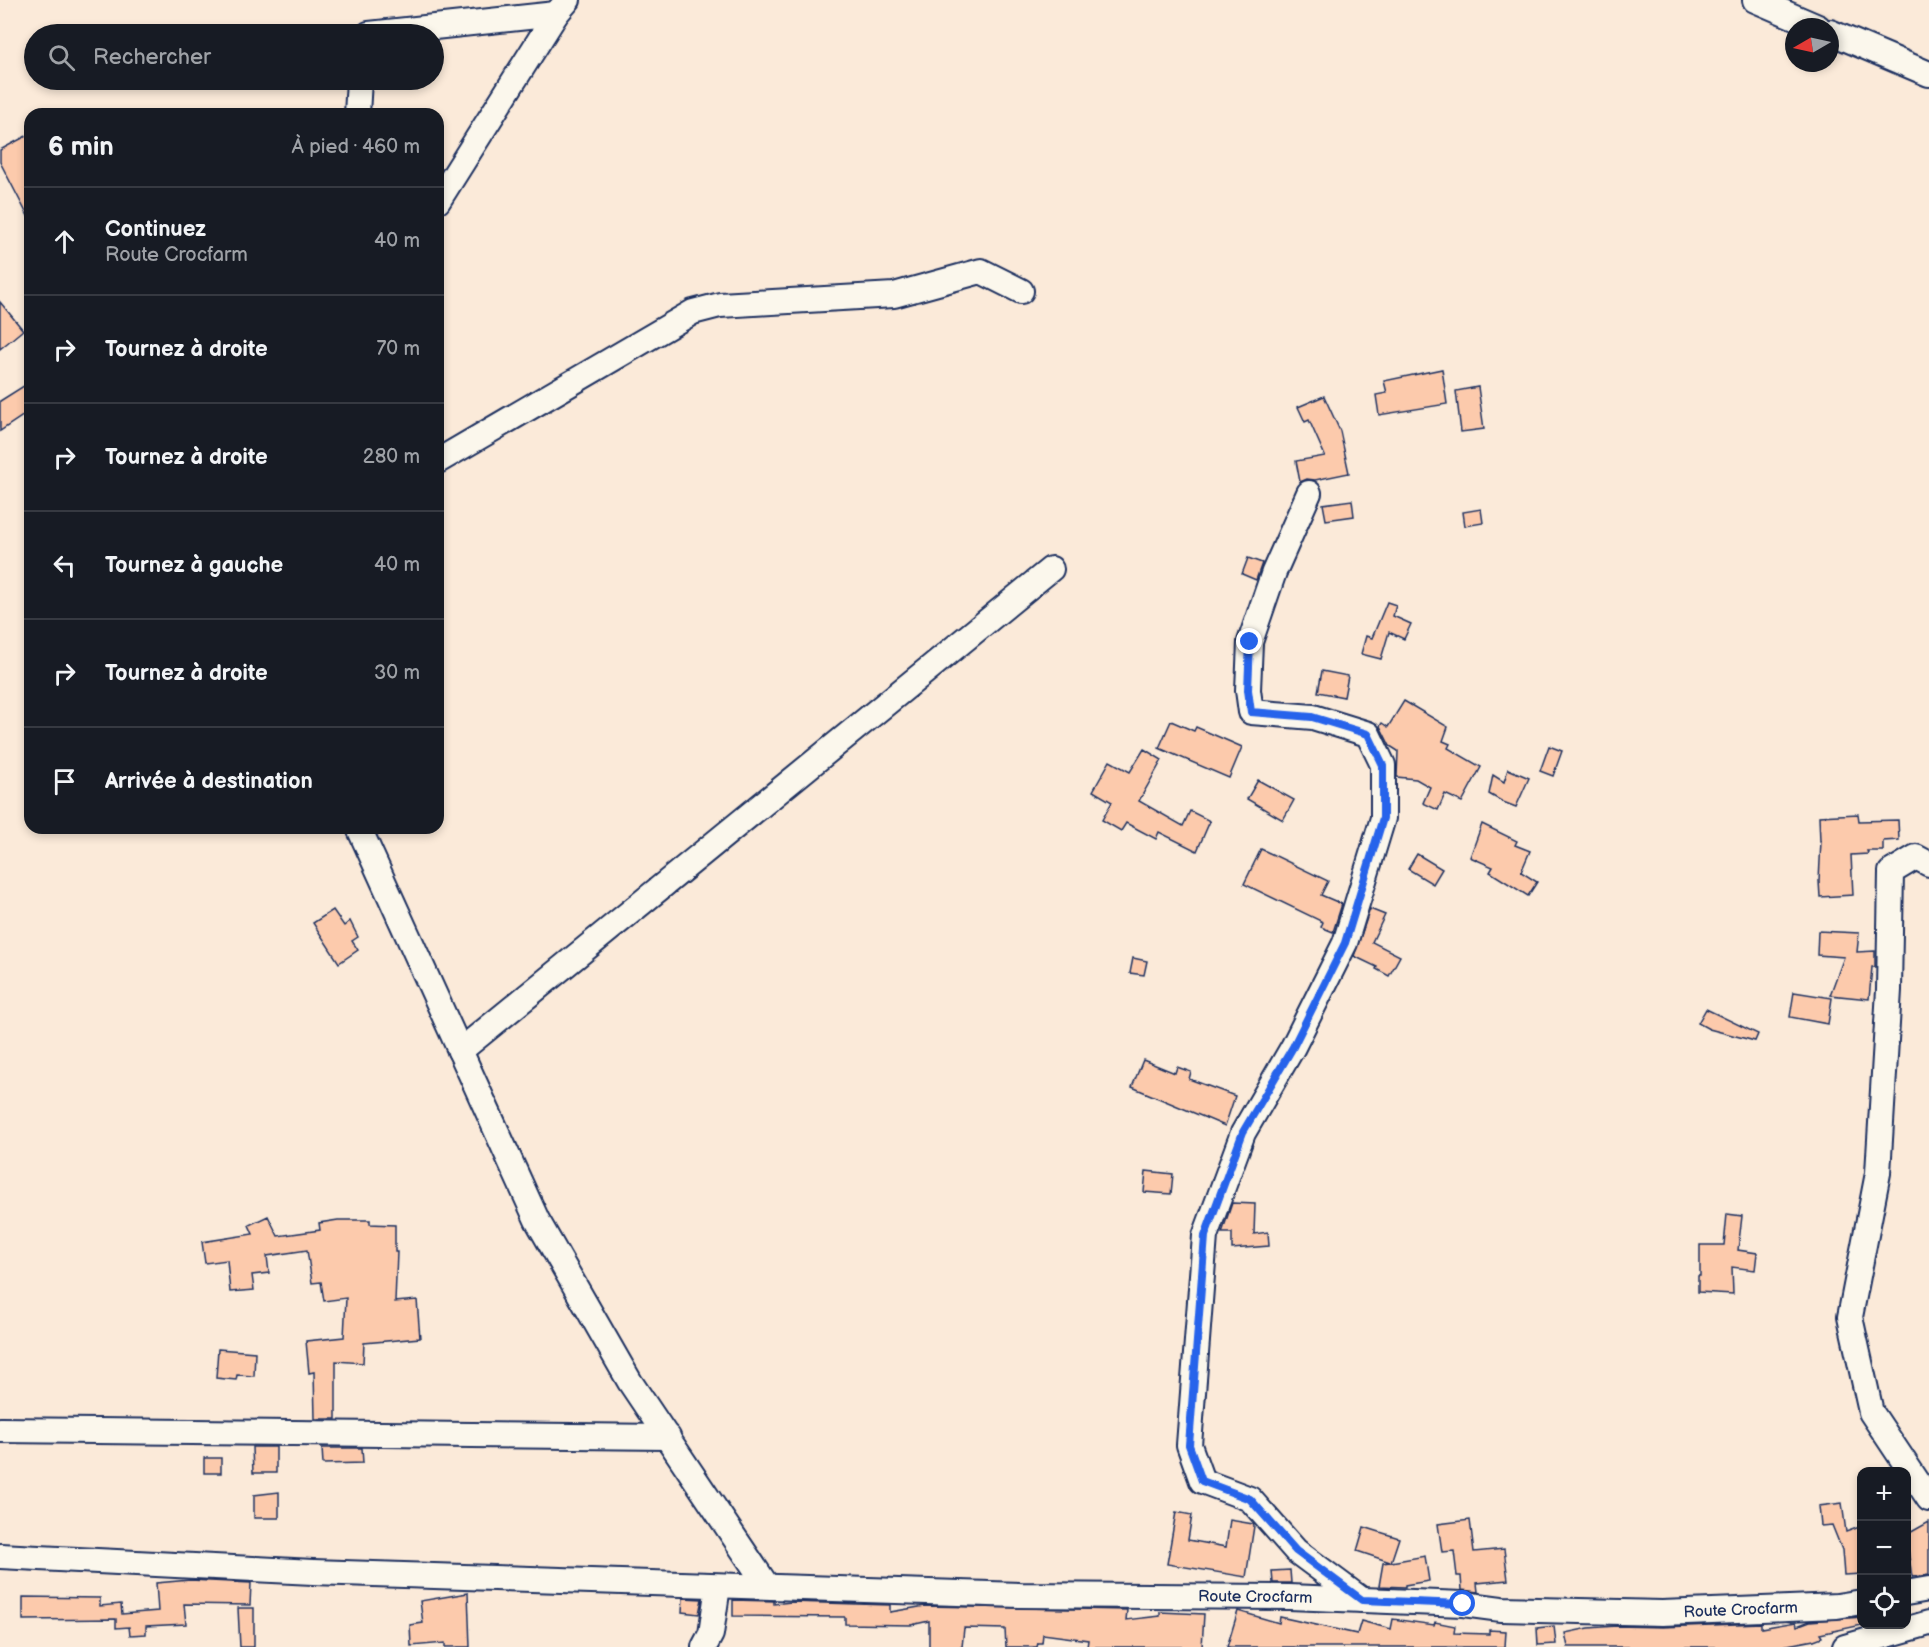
<!DOCTYPE html>
<html lang="fr">
<head>
<meta charset="utf-8">
<style>
	:root { --surface:#171b24; --page:#20242c; --text:#f1f3f6; --muted:#9ea1a6; --line:#363941 }
	body { margin:0; font-family:"Balsamiq Sans",sans-serif; background:var(--page); color:var(--text) }
	.controls { position:absolute; right:18px; bottom:18px; display:grid; overflow:hidden; border-radius:12px; box-shadow:0 3px 9px #0003 }
	.controls button { width:54px; height:54px; display:grid; place-items:center; padding:0; border:0; border-bottom:2px solid var(--line); background:var(--surface); color:var(--text); font:30px sans-serif }
	.compass { position:absolute; left:1785px; top:18px; width:54px; height:54px; border-radius:50%; background:var(--surface); box-shadow:0 3px 9px #0003; rotate:261deg }
	.stop { position:absolute; width:18px; height:18px; margin:-14px; border:4px solid #2563eb; border-radius:50%; background:#fff }
	.stop.end { background:#2563eb; border-color:#fff; box-shadow:0 2px 6px #0008 }
	.list { margin:0; padding:0; list-style:none }
	h2 { display:flex; justify-content:space-between; align-items:center; height:78px; margin:0; padding:0 24px; font-size:26px }
	h2 small { font-size:20px; font-weight:400; color:var(--muted) }
	.list li { display:grid; grid-template-columns:39px 1fr auto; gap:18px; align-items:center; box-sizing:border-box; height:108px; padding:0 24px; border-top:2px solid var(--line) }
	.list b { display:block; font-size:22px; white-space:nowrap }
	.list p { margin:0; font-size:20px; white-space:nowrap; color:var(--muted) }
	.list em { font-size:20px; font-style:normal; color:var(--muted) }
	.icon { flex:none; width:33px; height:33px; fill:none; stroke:currentColor; stroke-width:2; stroke-linecap:round; stroke-linejoin:round }
	.map { position:relative; flex:none; width:1929px; height:1647px; overflow:hidden }
	.search { position:absolute; background:var(--surface); box-shadow:0 3px 9px #0003; left:24px; top:24px; width:420px; height:66px; display:flex; align-items:center; gap:15px; box-sizing:border-box; padding:0 21px; border-radius:33px; color:var(--muted); font-size:22px }
	.panel { position:absolute; background:var(--surface); box-shadow:0 3px 9px #0003; left:24px; top:108px; width:420px; height:726px; border-radius:18px }
	.map>svg:first-child { display:block }
	.building { fill:#fccaac; stroke:#1b2f5e; stroke-width:1.5 }
	.lines { fill:none; stroke-linecap:round; stroke-linejoin:round }
	.minor-casing { stroke:#1b2f5e; stroke-width:28 }
	.minor { stroke:#fbf7ec; stroke-width:24 }
	.route { stroke:#2563eb; stroke-width:8 }
	.labels { text-anchor:middle; dominant-baseline:central; stroke-width:4.5; stroke-linejoin:round; paint-order:stroke }
	.street-label { font-size:16px; fill:#1b2f5e; stroke:#fbf7ec }
</style>
</head>
<body>
<div class="map">
<svg width="1929" height="1647" viewBox="0 0 1929 1647">
	<rect width="100%" height="100%" fill="#fbead9"/>
	<filter id="ink" filterUnits="userSpaceOnUse"><feTurbulence type="fractalNoise" baseFrequency=".0167" numOctaves="2"/><feDisplacementMap in="SourceGraphic" scale="12" xChannelSelector="R" yChannelSelector="G"/><feConvolveMatrix kernelMatrix="1 2 1 2 8 2 1 2 1" color-interpolation-filters="sRGB"/></filter>
	<g filter="url(#ink)">
		<g class="building">
			<polygon points="30,134 30,220 0,162 0,150"/>
			<polygon points="0,302 23,330 0,349"/>
			<polygon points="1442,369 1447,404 1379,415 1376,395 1387,393 1384,381"/>
			<polygon points="30,382 30,411 0,431 0,401"/>
			<polygon points="1478,387 1484,429 1461,432 1456,391"/>
			<polygon points="1324,396 1340,431 1349,473 1315,480 1307,479 1300,482 1296,461 1325,456 1309,420 1305,422 1298,407"/>
			<polygon points="1352,500 1354,516 1326,520 1323,504"/>
			<polygon points="1481,509 1483,523 1465,526 1463,512"/>
			<polygon points="1248,558 1262,563 1256,580 1242,574"/>
			<polygon points="1387,602 1396,605 1393,616 1411,624 1404,639 1389,632 1381,659 1361,654 1366,636 1372,638"/>
			<polygon points="1322,671 1348,676 1344,697 1318,692"/>
			<polygon points="1404,701 1448,727 1443,741 1450,744 1448,748 1481,767 1462,802 1445,794 1438,810 1423,803 1430,787 1416,779 1397,777 1398,751 1390,746 1380,726 1382,723 1388,727"/>
			<polygon points="1171,721 1194,731 1196,727 1242,747 1229,778 1159,748"/>
			<polygon points="1549,746 1562,751 1553,776 1540,771"/>
			<polygon points="1144,749 1162,760 1139,801 1183,826 1190,811 1210,821 1197,851 1159,832 1156,839 1126,823 1121,831 1102,820 1112,802 1093,791 1110,761 1130,772"/>
			<polygon points="1508,769 1529,778 1516,807 1503,802 1489,794 1493,775 1504,782"/>
			<polygon points="1258,780 1294,800 1283,820 1247,799"/>
			<polygon points="1858,814 1859,821 1898,820 1899,840 1883,841 1883,851 1867,851 1868,854 1851,855 1853,895 1820,897 1819,881 1821,841 1820,841 1819,816"/>
			<polygon points="1482,824 1517,841 1515,845 1530,851 1521,872 1537,882 1528,896 1490,872 1493,867 1470,857"/>
			<polygon points="1261,849 1328,881 1321,895 1342,904 1333,932 1321,927 1323,922 1244,884"/>
			<polygon points="1417,854 1442,869 1433,884 1408,869"/>
			<polygon points="1370,909 1385,915 1372,942 1400,956 1389,976 1376,969 1377,967 1354,956"/>
			<polygon points="333,910 344,926 350,921 358,937 352,941 358,950 339,963 313,923"/>
			<polygon points="1818,931 1859,933 1857,952 1875,951 1875,967 1872,967 1869,999 1830,995 1844,957 1817,955"/>
			<polygon points="1133,958 1147,961 1144,975 1130,973"/>
			<polygon points="1794,992 1832,998 1828,1024 1790,1017"/>
			<polygon points="1706,1009 1758,1034 1755,1041 1709,1029 1698,1023"/>
			<polygon points="1143,1060 1175,1073 1177,1067 1191,1072 1189,1079 1235,1096 1225,1126 1132,1087"/>
			<polygon points="1146,1171 1173,1174 1171,1194 1144,1192"/>
			<polygon points="1232,1203 1255,1204 1254,1234 1268,1232 1269,1246 1232,1249 1232,1233 1222,1233"/>
			<polygon points="1727,1214 1742,1216 1738,1250 1757,1253 1755,1270 1732,1267 1733,1294 1698,1292 1698,1276 1700,1276 1700,1245 1724,1245"/>
			<polygon points="268,1216 278,1236 320,1230 319,1223 338,1220 370,1220 370,1224 395,1225 395,1252 397,1252 395,1302 417,1300 420,1338 364,1343 363,1363 336,1361 336,1419 315,1419 314,1372 309,1373 306,1341 344,1337 346,1298 324,1301 321,1282 312,1283 307,1250 267,1256 269,1273 252,1275 254,1290 230,1292 227,1260 205,1263 202,1242 253,1234 249,1225"/>
			<polygon points="218,1349 255,1352 254,1376 237,1375 236,1380 216,1378"/>
			<polygon points="252,1447 276,1447 276,1473 253,1473"/>
			<polygon points="322,1448 362,1448 363,1463 323,1464"/>
			<rect x="204" y="1458" width="17" height="15"/>
			<polygon points="279,1492 279,1518 254,1518 254,1495"/>
			<polygon points="1842,1503 1846,1532 1862,1526 1862,1574 1844,1575 1842,1550 1832,1525 1821,1526 1819,1506"/>
			<polygon points="1176,1512 1192,1515 1188,1540 1226,1547 1230,1520 1253,1524 1254,1526 1246,1577 1167,1564"/>
			<polygon points="1470,1520 1474,1552 1504,1549 1508,1580 1477,1583 1478,1592 1462,1590 1461,1576 1457,1576 1454,1551 1442,1552 1438,1524"/>
			<polygon points="1929,1522 1929,1575 1912,1577 1906,1535"/>
			<polygon points="1364,1527 1399,1538 1391,1562 1425,1556 1429,1581 1405,1585 1405,1587 1379,1586 1383,1563 1390,1562 1357,1551"/>
			<polygon points="1290,1570 1291,1583 1273,1583 1272,1571"/>
			<polygon points="190,1580 251,1583 250,1605 184,1604 186,1624 146,1626 146,1634 130,1635 129,1627 116,1628 116,1619 23,1620 23,1597 100,1598 100,1606 121,1604 122,1614 158,1611 156,1583"/>
			<polygon points="468,1593 470,1647 445,1647 445,1643 411,1646 410,1625 423,1623 420,1601"/>
			<polygon points="683,1598 702,1599 699,1614 682,1612"/>
			<polygon points="733,1600 774,1601 774,1604 791,1602 890,1605 890,1612 925,1606 1127,1610 1126,1620 1160,1616 1160,1612 1204,1614 1202,1647 1087,1647 1088,1640 1043,1634 1042,1643 1038,1643 1037,1647 1006,1647 1005,1629 964,1628 962,1647 929,1647 929,1621 911,1625 845,1624 845,1617 733,1616"/>
			<polygon points="238,1608 254,1608 254,1647 240,1647"/>
			<polygon points="1238,1611 1279,1623 1280,1617 1357,1634 1361,1621 1391,1629 1393,1619 1434,1625 1435,1622 1455,1626 1454,1633 1489,1634 1489,1630 1506,1631 1505,1647 1227,1647"/>
			<polygon points="1862,1617 1862,1625 1820,1634 1822,1637 1814,1640 1777,1647 1568,1647 1565,1633 1589,1628 1616,1626 1663,1627 1761,1623 1761,1628 1796,1622 1797,1626 1810,1621"/>
			<polygon points="1554,1626 1556,1644 1538,1645 1537,1628"/>
		</g>
		<g class="lines">
			<g class="minor-casing">
				<g id="minor">
					<polyline points="1755,0 1818,27"/>
					<polyline points="1830,32 1929,74"/>
					<polyline points="369,34 556,14"/>
					<polyline points="357,114 359,80"/>
					<polyline points="438,201 556,14 568,0"/>
					<polyline points="438,461 693,312 720,305 894,295 981,271 1021,291"/>
					<polyline points="1309,493 1274,572 1250,642 1248,690 1251,712 1313,717 1368,734 1383,765 1383,818 1345,943 1293,1047 1243,1133 1205,1236 1189,1445 1202,1481 1250,1499 1296,1551 1362,1600"/>
					<polyline points="359,828 537,1220 630,1382 767,1586"/>
					<polyline points="1929,864 1916,857 1891,872 1889,990 1878,1173 1850,1317 1871,1412 1929,1499"/>
					<polyline points="460,1051 1051,569"/>
					<polyline points="0,1430 668,1437"/>
					<path id="s1" d="M0,1556L313,1572L1020,1595L1289,1597L1463,1604L1501,1609L1662,1613L1837,1606L1862,1602"/>
					<polyline points="1906,1593 1929,1589"/>
					<polyline points="704,1647 711,1634 718,1586"/>
					<polyline points="1845,1647 1929,1623"/>
				</g>
			</g>
			<use href="#minor" class="minor"/>
		</g>
	</g>
	<g class="lines" filter="url(#ink)">
		<polyline class="route" points="1250,642 1248,690 1251,712 1312,717 1368,734 1383,765 1383,818 1345,943 1293,1047 1243,1132 1205,1236 1189,1445 1202,1481 1250,1499 1296,1551 1362,1600 1463,1604"/>
	</g>
	<g class="labels">
		<g class="street-label">
			<text stroke="none"><textPath href="#s1" startOffset="1256">Route Crocfarm</textPath></text>
			<text stroke="none"><textPath href="#s1" startOffset="1742">Route Crocfarm</textPath></text>
		</g>
	</g>
</svg>
<div class="controls">
<button>+</button>
<button>−</button>
<button><svg class="icon" aria-label="locate" viewBox="0 0 24 24"><circle cx="12" cy="12" r="6"/><path d="M12 2v4M12 18v4M2 12h4M18 12h4"/></svg></button>
</div>
<svg class="compass" viewBox="-18 -18 36 36"><path d="M0-13l5 13h-10z" fill="#e53935"/><path d="M0 13l5-13h-10z" fill="#9ea1a6"/></svg>
<div class="stop" style="left:1463px;top:1604px"></div>
<div class="stop end" style="left:1250px;top:642px"></div>
<div class="search"><svg class="icon" aria-label="search" viewBox="0 0 24 24"><circle cx="10" cy="10" r="6"/><path d="M15 15l6 6"/></svg>Rechercher</div>
<section class="panel">
<h2>6 min<small>À pied · 460 m</small></h2>
<ul class="list">
<li><svg class="icon" aria-label="ahead" viewBox="0 0 24 24"><path d="M12 20V5M6 11l6-6 6 6"/></svg><div><b>Continuez</b><p>Route Crocfarm</p></div><em>40 m</em></li>
<li><svg class="icon" aria-label="right" viewBox="0 0 24 24"><path d="M7 20v-9h11M14 6l5 5-5 5"/></svg><div><b>Tournez à droite</b></div><em>70 m</em></li>
<li><svg class="icon" aria-label="right" viewBox="0 0 24 24"><path d="M7 20v-9h11M14 6l5 5-5 5"/></svg><div><b>Tournez à droite</b></div><em>280 m</em></li>
<li><svg class="icon" aria-label="left" viewBox="0 0 24 24"><path d="M17 20v-9H6M10 6l-5 5 5 5"/></svg><div><b>Tournez à gauche</b></div><em>40 m</em></li>
<li><svg class="icon" aria-label="right" viewBox="0 0 24 24"><path d="M7 20v-9h11M14 6l5 5-5 5"/></svg><div><b>Tournez à droite</b></div><em>30 m</em></li>
<li><svg class="icon" aria-label="arrive" viewBox="0 0 24 24"><path d="M6 21V4h12l-3 4 3 4H6"/></svg><div><b>Arrivée à destination</b></div></li>
</ul>
</section>
</div>
</body>
</html>
